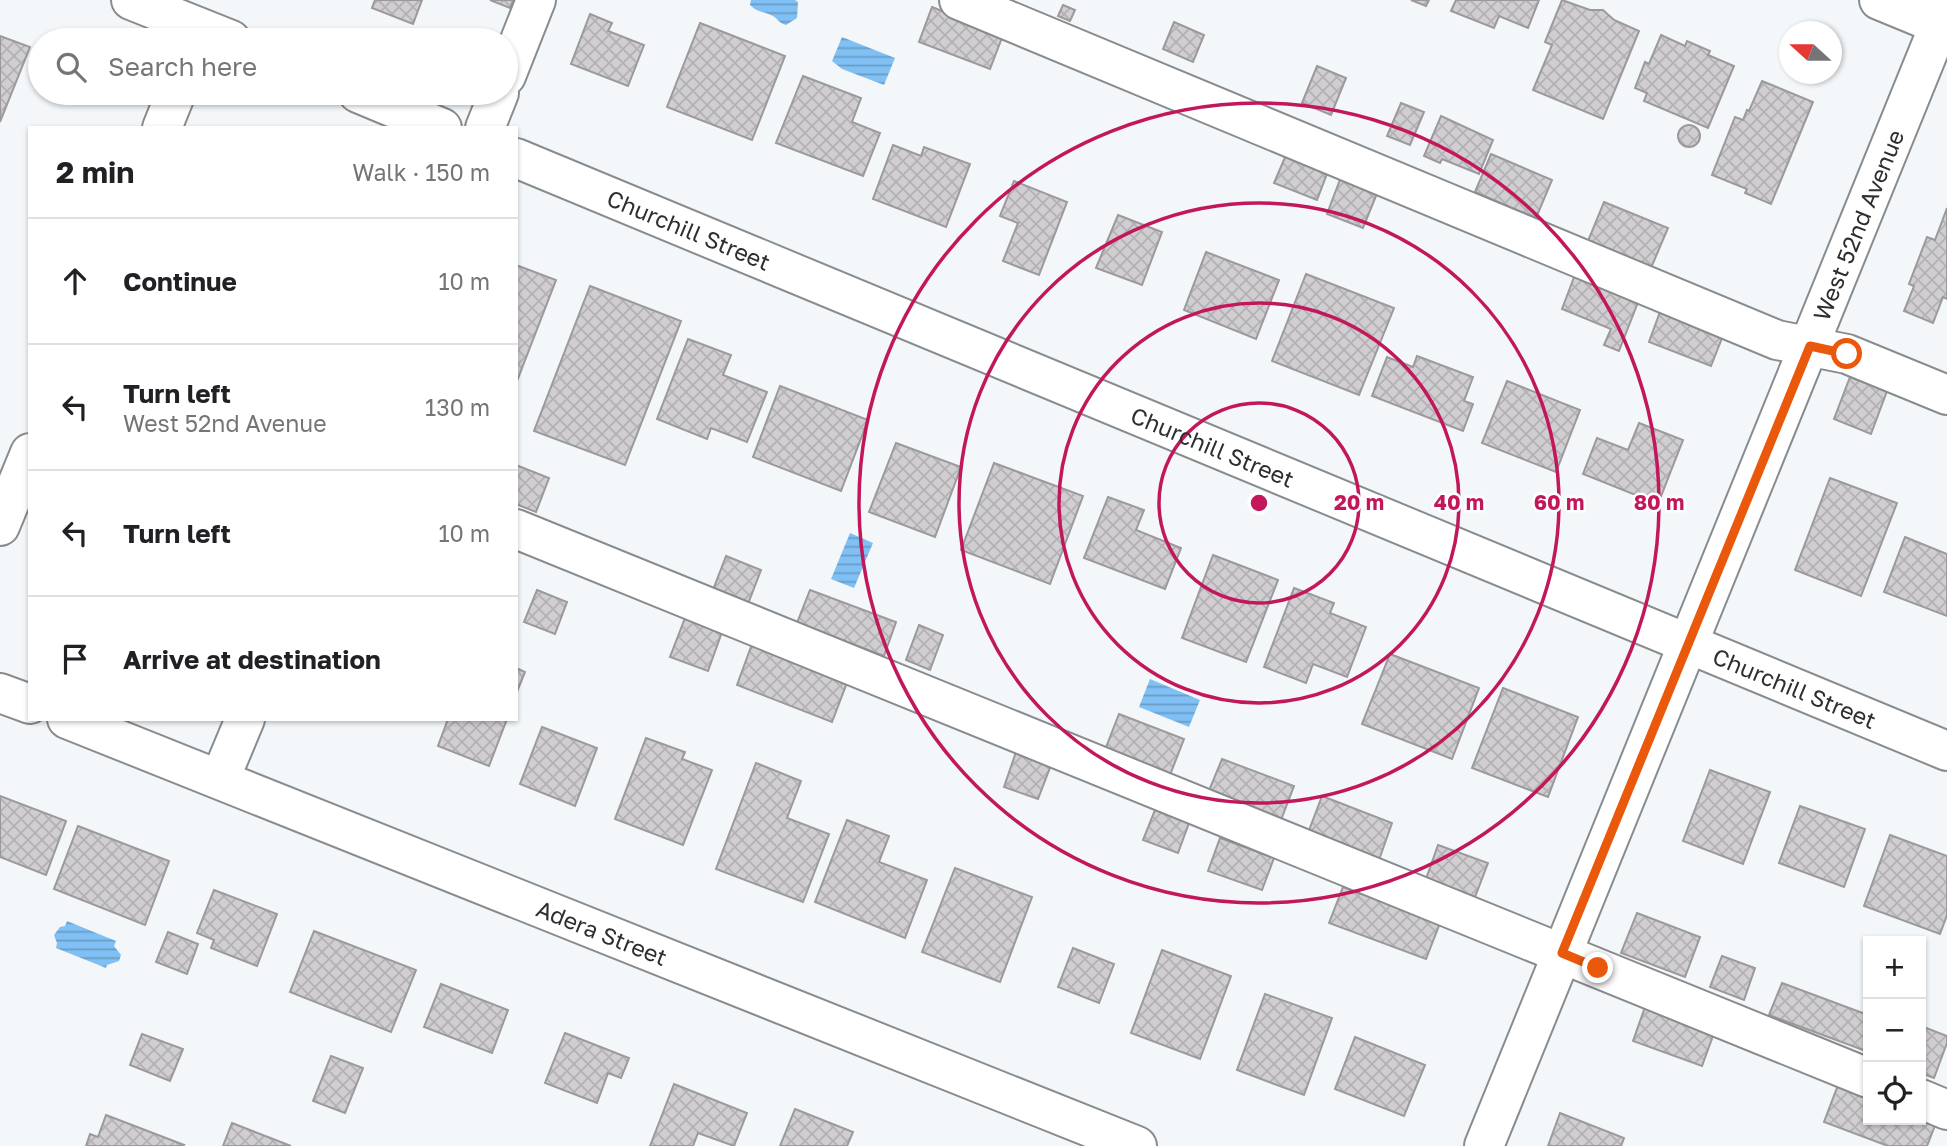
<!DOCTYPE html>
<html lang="en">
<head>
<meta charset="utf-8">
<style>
	:root { --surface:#fff; --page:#f6f6f6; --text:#202124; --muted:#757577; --line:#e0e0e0 }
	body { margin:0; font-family:"Golos Text",sans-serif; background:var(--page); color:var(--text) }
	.controls { position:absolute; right:21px; bottom:21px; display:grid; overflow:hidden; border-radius:0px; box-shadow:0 2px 5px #0004 }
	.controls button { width:63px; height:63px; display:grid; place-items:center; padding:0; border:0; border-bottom:2px solid var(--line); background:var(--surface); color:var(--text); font:35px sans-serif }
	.compass { position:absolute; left:1779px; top:21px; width:63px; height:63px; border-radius:50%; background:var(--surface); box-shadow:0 2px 5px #0004; rotate:291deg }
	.stop { position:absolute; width:21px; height:21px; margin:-16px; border:5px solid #ea580c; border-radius:50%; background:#fff }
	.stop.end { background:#ea580c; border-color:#fff; box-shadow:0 2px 7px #0008 }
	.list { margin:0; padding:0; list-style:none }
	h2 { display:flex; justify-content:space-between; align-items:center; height:91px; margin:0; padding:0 28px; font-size:30px }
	h2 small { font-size:23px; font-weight:400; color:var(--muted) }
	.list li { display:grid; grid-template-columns:46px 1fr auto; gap:21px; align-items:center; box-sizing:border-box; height:126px; padding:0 28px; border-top:2px solid var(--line) }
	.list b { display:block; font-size:26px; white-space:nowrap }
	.list p { margin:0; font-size:23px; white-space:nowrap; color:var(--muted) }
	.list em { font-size:23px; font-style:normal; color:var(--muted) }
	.icon { flex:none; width:38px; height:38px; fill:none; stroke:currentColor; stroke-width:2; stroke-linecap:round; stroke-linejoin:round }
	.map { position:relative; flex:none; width:1947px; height:1146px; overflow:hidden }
	.search { position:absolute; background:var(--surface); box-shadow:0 2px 5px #0004; left:28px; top:28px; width:490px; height:77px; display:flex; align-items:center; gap:18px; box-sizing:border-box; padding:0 24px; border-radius:38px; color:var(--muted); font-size:26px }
	.panel { position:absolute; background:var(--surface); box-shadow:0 2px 5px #0004; left:28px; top:126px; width:490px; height:595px; border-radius:0px }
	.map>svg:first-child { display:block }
	.water { fill:url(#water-rules) }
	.building { fill:url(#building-cross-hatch); stroke:#9b999c; stroke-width:2 }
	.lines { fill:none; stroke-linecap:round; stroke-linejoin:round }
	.minor-casing { stroke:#898c8e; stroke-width:42 }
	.highway-casing { stroke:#898c8e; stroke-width:42 }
	.minor { stroke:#fff; stroke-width:38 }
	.highway { stroke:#fff; stroke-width:38 }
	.route { stroke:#ea580c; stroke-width:9 }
	.ring { fill:none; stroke:#c2185b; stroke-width:3.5 }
	.labels { text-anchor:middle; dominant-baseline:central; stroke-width:5; stroke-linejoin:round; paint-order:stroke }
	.street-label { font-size:23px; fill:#2d2e2f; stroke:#fff }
	.centre { fill:#c2185b; stroke:#fff; stroke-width:3.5 }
	.ring-label { font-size:21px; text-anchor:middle; font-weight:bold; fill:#c2185b; stroke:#fff; stroke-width:5; stroke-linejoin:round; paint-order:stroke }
</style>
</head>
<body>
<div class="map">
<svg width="1947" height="1146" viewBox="0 0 1947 1146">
	<defs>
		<pattern id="water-rules" width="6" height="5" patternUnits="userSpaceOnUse" patternTransform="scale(1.75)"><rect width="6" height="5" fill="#80c0f4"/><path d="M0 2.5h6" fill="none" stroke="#699cc6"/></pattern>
		<pattern id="building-cross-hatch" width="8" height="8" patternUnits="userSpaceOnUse" patternTransform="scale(1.75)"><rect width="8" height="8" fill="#d1ced1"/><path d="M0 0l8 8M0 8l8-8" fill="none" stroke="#b4b1b4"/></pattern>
	</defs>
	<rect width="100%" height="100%" fill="#f4f7f9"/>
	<g class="water">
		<path d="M751,0H795L798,2L797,18L786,25C778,23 778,18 771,15C763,11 758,13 750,5Z"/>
		<polygon points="842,37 895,58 884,85 842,69 832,61"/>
		<polygon points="850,533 873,543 854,588 831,579"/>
		<polygon points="1150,679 1200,700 1189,727 1139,707"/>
		<polygon points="67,921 116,941 114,946 121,955 119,961 107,965 106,968 56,948 57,943 54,935 60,927 65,926"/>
	</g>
	<g class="building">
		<polygon points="375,0 422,0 413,24 372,8"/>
		<polygon points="490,0 513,0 510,8"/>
		<polygon points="1411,0 1429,0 1426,6"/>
		<polygon points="1456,0 1539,0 1528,28 1499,16 1494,28 1451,11"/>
		<polygon points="1562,0 1590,10 1603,10 1614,20 1639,31 1603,119 1533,90 1552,45 1545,42"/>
		<polygon points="1063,5 1075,10 1070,21 1058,16"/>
		<polygon points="932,7 1003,35 990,69 919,42"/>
		<polygon points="590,14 612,23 608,31 644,45 628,86 571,64"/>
		<polygon points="1174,22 1204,35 1193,62 1163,49"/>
		<polygon points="700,23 785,56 752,140 667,107"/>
		<polygon points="1661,35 1685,46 1687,41 1710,51 1708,55 1734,66 1708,128 1644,101 1647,93 1635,88 1645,62 1649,64"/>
		<polygon points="0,36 30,47 0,122"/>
		<polygon points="1317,66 1346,78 1331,115 1302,103"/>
		<polygon points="803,76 861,98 852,122 880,133 863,176 776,143"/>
		<polygon points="1762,81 1813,102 1771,204 1745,193 1747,189 1712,175 1735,117 1743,120 1747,110 1749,111"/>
		<polygon points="1401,103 1424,112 1410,145 1387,136"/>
		<polygon points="1441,116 1493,140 1479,174 1442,159 1440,163 1424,156"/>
		<circle cx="1689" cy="136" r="11"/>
		<polygon points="893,145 921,156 924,147 970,164 946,227 873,199"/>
		<polygon points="1491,154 1552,180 1536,218 1475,192"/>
		<polygon points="1286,155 1328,171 1317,200 1274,183"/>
		<polygon points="1341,177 1378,191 1363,228 1327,214"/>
		<polygon points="1014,181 1067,202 1039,275 1003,261 1018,223 1000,216"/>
		<polygon points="1604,202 1668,228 1651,268 1588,241"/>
		<polygon points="1947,208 1947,299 1943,297 1933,323 1904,311 1914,286 1909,284 1927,237 1935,240"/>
		<polygon points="1118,215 1162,232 1142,285 1096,268"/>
		<polygon points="1206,252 1279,280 1256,339 1184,310"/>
		<polygon points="516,265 556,280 517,381 516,381"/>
		<polygon points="1576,272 1640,297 1619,351 1604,345 1611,329 1562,309"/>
		<polygon points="1306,274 1394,308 1359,395 1272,361"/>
		<polygon points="590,286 681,321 625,465 534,431"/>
		<polygon points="1661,309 1724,333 1711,366 1649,342"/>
		<polygon points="688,339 731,355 723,375 767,392 747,442 711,428 707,439 657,419"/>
		<polygon points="1417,356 1473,377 1464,401 1473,404 1463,431 1372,396 1387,357 1413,367"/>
		<polygon points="1850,377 1887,391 1871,434 1834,419"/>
		<polygon points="1507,381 1580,410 1556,472 1482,443"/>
		<polygon points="780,386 868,420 841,491 753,457"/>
		<polygon points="1639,423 1683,440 1658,504 1583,474 1597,438 1628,450"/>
		<polygon points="896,443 961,467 935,537 869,512"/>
		<polygon points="994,463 1083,496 1050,584 961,550"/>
		<polygon points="516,465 549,478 536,512 516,504"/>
		<polygon points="1830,478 1897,503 1861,596 1795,570"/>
		<polygon points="1108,497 1144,510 1136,530 1181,548 1165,589 1084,558"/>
		<polygon points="1905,537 1947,554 1947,616 1884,592"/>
		<polygon points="1213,555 1278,580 1246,662 1182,638"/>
		<polygon points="726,556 761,570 748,604 713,590"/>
		<polygon points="1294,588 1334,603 1330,613 1366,627 1347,677 1313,664 1306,683 1264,667"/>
		<polygon points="537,590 567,602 555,634 524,622"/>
		<polygon points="810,590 896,622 884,656 797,623"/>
		<polygon points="685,618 722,632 708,671 670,657"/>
		<polygon points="919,625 943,635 930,670 906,660"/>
		<polygon points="752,644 848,680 832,722 737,685"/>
		<polygon points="1390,654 1479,688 1452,759 1362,724"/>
		<polygon points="516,668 525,672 516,694"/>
		<polygon points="1503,688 1578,717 1548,797 1472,768"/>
		<polygon points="1119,714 1184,739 1170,775 1105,750"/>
		<polygon points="448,719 507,719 489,766 438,746"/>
		<polygon points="542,727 597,748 575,806 520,784"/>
		<polygon points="646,738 685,752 682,759 712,770 683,845 615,819"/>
		<polygon points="1016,752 1051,765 1038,799 1004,787"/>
		<polygon points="1222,759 1294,786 1281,820 1208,793"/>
		<polygon points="756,763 801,781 787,818 829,834 803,902 716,869"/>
		<polygon points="1710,770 1770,792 1743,864 1683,841"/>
		<polygon points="0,796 66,821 46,875 0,857"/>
		<polygon points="1322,796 1392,823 1379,860 1308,833"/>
		<polygon points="1800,806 1865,829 1844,887 1779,863"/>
		<polygon points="1155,810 1189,823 1178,853 1143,840"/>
		<polygon points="847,820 889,836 879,862 927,880 905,938 815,902"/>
		<polygon points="78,826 169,861 145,925 54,889"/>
		<polygon points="1890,835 1947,856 1947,915 1940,934 1864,906"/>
		<polygon points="1220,838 1274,858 1262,890 1208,871"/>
		<polygon points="1438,845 1488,863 1475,897 1426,879"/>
		<polygon points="955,868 1032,897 1000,982 922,952"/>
		<polygon points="1343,887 1440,923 1426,959 1329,923"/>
		<polygon points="214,890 277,914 257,966 211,948 214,940 197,933"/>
		<polygon points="1637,913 1700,937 1685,977 1621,953"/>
		<polygon points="314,931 416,970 391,1032 290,992"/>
		<polygon points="168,932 198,944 187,974 156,962"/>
		<polygon points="1073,948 1114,964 1099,1003 1058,987"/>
		<polygon points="1162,950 1231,976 1200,1059 1131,1033"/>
		<polygon points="1722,956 1755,968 1744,1000 1710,987"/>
		<polygon points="1782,983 1868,1015 1868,1035 1863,1050 1769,1015"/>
		<polygon points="441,984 508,1010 492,1053 424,1027"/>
		<polygon points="1265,994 1332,1018 1304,1095 1237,1070"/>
		<polygon points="1645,1007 1714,1033 1702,1066 1633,1041"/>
		<polygon points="1921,1026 1947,1036 1947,1043 1934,1078 1921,1073"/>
		<polygon points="565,1033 629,1058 621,1078 608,1073 597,1103 545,1083"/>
		<polygon points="142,1034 183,1049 170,1081 130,1065"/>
		<polygon points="1355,1037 1425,1065 1404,1116 1335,1089"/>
		<polygon points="331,1056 363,1068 345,1113 313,1101"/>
		<polygon points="674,1084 747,1113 734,1146 698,1133 693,1146 650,1146"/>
		<polygon points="1838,1085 1868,1097 1868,1120 1921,1120 1936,1123 1927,1146 1888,1146 1824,1122"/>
		<polygon points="795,1109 853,1132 847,1146 780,1146"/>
		<polygon points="1560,1113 1624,1138 1621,1146 1548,1146"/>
		<polygon points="106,1115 184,1145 183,1146 86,1146 90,1134 98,1137"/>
		<polygon points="232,1123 291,1146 223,1146"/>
	</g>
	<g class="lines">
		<g class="minor-casing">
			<g id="minor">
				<polyline points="131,0 231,40"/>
				<polyline points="959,0 1777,340 1847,354 1947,395"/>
				<polyline points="506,76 536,0"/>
				<polyline points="358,93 442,128"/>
				<polyline points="162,128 176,93"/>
				<polyline points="485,128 499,93"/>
				<path id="s1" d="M516,158L1947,751"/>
				<polyline points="0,526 30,453"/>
				<polyline points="516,529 1868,1078"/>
				<polyline points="0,693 30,704"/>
				<path id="s2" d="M67,719L1137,1146"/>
				<polyline points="220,779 245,719"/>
				<polyline points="1921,1099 1947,1110"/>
				<path id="s3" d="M1484,1146L1947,6"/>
			</g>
		</g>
		<g class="highway-casing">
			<polyline id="highway" points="1879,0 1947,28"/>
		</g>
		<use href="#minor" class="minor"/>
		<use href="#highway" class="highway"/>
	</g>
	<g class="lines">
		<polyline class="route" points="1598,968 1562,953 1810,346 1847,354"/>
	</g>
	<g class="ring">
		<circle cx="1259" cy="503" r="100"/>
		<circle cx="1259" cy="503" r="200"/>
		<circle cx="1259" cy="503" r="300"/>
		<circle cx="1259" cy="503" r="400"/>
	</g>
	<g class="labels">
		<g class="street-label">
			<text stroke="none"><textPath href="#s3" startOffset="994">West 52nd Avenue</textPath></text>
			<text stroke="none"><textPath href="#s1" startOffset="187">Churchill Street</textPath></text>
			<text stroke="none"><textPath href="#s1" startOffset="754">Churchill Street</textPath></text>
			<text stroke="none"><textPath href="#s1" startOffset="1384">Churchill Street</textPath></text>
			<text stroke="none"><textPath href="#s2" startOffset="576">Adera Street</textPath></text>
		</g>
	</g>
	<circle cx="1259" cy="503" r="10" class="centre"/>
	<g class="ring-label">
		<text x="1359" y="510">20 m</text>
		<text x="1459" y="510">40 m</text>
		<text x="1559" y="510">60 m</text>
		<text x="1659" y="510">80 m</text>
	</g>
</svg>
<div class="controls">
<button>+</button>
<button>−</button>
<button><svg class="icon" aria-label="locate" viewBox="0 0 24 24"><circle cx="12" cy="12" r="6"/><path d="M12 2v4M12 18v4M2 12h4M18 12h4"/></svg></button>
</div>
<svg class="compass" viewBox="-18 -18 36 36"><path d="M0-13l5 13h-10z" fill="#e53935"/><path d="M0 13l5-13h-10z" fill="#757577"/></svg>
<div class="stop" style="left:1847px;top:354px"></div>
<div class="stop end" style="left:1598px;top:968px"></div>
<div class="search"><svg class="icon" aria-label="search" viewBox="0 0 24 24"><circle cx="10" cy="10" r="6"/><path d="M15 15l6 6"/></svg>Search here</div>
<section class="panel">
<h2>2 min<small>Walk · 150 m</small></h2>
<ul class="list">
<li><svg class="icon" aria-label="ahead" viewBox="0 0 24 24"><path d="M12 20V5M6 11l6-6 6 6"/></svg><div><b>Continue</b></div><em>10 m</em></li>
<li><svg class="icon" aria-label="left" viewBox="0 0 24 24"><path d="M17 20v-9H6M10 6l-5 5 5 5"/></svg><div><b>Turn left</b><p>West 52nd Avenue</p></div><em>130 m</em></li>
<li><svg class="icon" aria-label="left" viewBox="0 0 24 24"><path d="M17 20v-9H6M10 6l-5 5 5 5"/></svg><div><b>Turn left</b></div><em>10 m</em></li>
<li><svg class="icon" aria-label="arrive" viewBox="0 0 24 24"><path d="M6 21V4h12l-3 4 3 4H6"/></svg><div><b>Arrive at destination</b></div></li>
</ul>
</section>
</div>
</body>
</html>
